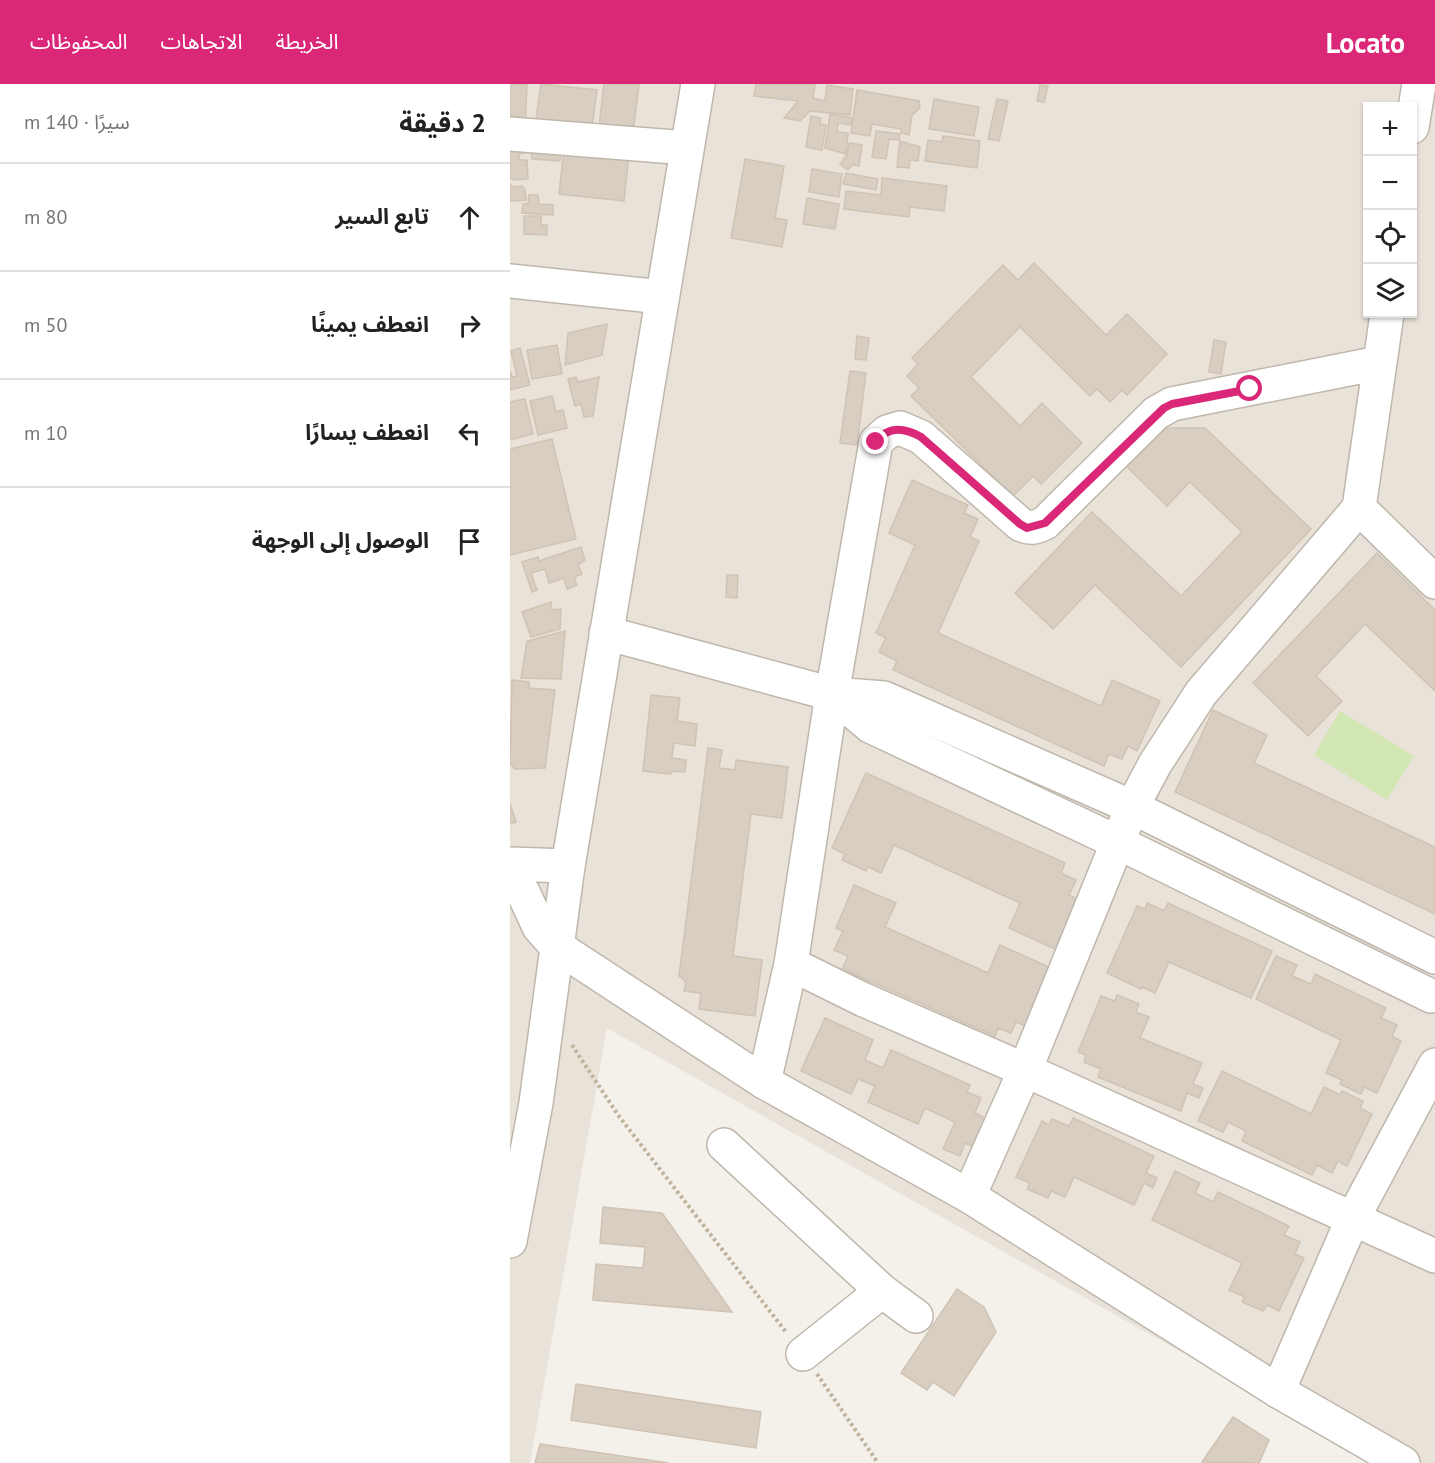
<!DOCTYPE html>
<html lang="ar">
<head>
<meta charset="utf-8">
<style>
	:root { --surface:#fff; --page:#f2f2f2; --text:#222; --muted:#767676; --line:#e0e0e0; --accent:#db2777 }
	body { margin:0; font-family:"PT Sans","Noto Sans Arabic",sans-serif; background:var(--page); color:var(--text); direction:rtl }
	.controls { position:absolute; right:18px; top:18px; display:grid; overflow:hidden; border-radius:0px; box-shadow:0 2px 4px #0004 }
	.controls button { width:54px; height:54px; display:grid; place-items:center; padding:0; border:0; border-bottom:2px solid var(--line); background:var(--surface); color:var(--text); font:30px sans-serif }
	.stop { position:absolute; width:18px; height:18px; margin:-14px; border:4px solid #db2777; border-radius:50%; background:#fff }
	.stop.end { background:#db2777; border-color:#fff; box-shadow:0 2px 6px #0008 }
	.list { margin:0; padding:0; list-style:none }
	h2 { display:flex; justify-content:space-between; align-items:center; height:78px; margin:0; padding:0 24px; font-size:26px }
	h2 small { font-size:20px; font-weight:400; color:var(--muted) }
	.list li { display:grid; grid-template-columns:39px 1fr auto; gap:18px; align-items:center; box-sizing:border-box; height:108px; padding:0 24px; border-top:2px solid var(--line) }
	.list b { display:block; font-size:22px; white-space:nowrap }
	.list em { font-size:20px; font-style:normal; color:var(--muted) }
	.icon { flex:none; width:33px; height:33px; fill:none; stroke:currentColor; stroke-width:2; stroke-linecap:round; stroke-linejoin:round }
	.map { position:relative; flex:none; width:925px; height:1379px; overflow:hidden; direction:ltr }
	header { display:flex; align-items:center; gap:36px; box-sizing:border-box; height:84px; padding:0 30px; background:var(--accent); color:#fff }
	header strong { font-size:28px }
	nav { display:flex; gap:33px; margin-inline-start:auto; font-size:21px }
	main { display:flex }
	aside { flex:1; background:var(--surface) }
	.map>svg:first-child { display:block }
	.residential { fill:#e8e2d8; fill-rule:evenodd }
	.green { fill:#d3e7b4 }
	.building { fill:#d8cec2; stroke:#d0c3b3; stroke-width:1.5 }
	.lines { fill:none; stroke-linecap:round; stroke-linejoin:round }
	.minor-casing { stroke:#bfb7ac; stroke-width:36 }
	.path { stroke:#c1b29e; stroke-width:4; stroke-dasharray:3 3; stroke-linecap:butt }
	.minor { stroke:#fff; stroke-width:33 }
	.route { stroke:#db2777; stroke-width:8 }
</style>
</head>
<body>
<header>
<strong>Locato</strong>
<nav><a>الخريطة</a><a>الاتجاهات</a><a>المحفوظات</a></nav>
</header>
<main>
<div class="map">
<svg width="925" height="1379" viewBox="0 0 925 1379">
	<rect width="100%" height="100%" fill="#f4f0ea"/>
	<path class="residential" d="M0,0H925V1379H868L97,944L20,1379H0ZM858,22H902V230H858Z"/>
	<polygon class="green" points="830,627 904,672 877,716 804,671"/>
	<g class="building">
		<polygon points="0,0 17,0 15,45 0,45"/>
		<polygon points="31,0 87,6 81,50 25,43"/>
		<polygon points="94,0 129,0 123,48 89,43"/>
		<polygon points="246,0 305,0 303,14 315,17 317,1 343,5 340,31 300,27 290,37 274,34 288,17 244,12"/>
		<polygon points="530,1 538,2 534,18 527,17"/>
		<polygon points="347,6 409,17 410,24 402,31 399,51 391,49 391,45 362,40 360,52 341,49"/>
		<polygon points="424,15 469,23 464,52 419,45"/>
		<polygon points="487,15 498,17 489,57 478,55"/>
		<polygon points="320,30 343,34 341,41 328,39 327,48 338,49 336,70 315,64"/>
		<polygon points="301,32 311,34 310,40 316,41 312,66 296,63"/>
		<polygon points="366,47 390,50 389,56 379,55 376,75 362,73"/>
		<polygon points="433,52 470,57 467,84 415,77 418,56 432,58"/>
		<polygon points="0,56 11,60 16,69 9,70 9,76 17,76 18,95 4,96 0,94"/>
		<polygon points="390,57 410,63 408,77 400,76 399,84 387,83"/>
		<polygon points="19,58 51,69 50,77 22,75"/>
		<polygon points="339,59 352,61 349,82 342,81 338,86 330,80 337,71"/>
		<polygon points="54,65 119,71 114,117 49,110"/>
		<polygon points="235,75 274,82 265,134 277,136 272,163 221,154"/>
		<polygon points="302,85 332,90 329,113 299,108"/>
		<polygon points="336,89 368,95 366,106 333,100"/>
		<polygon points="372,94 437,102 434,127 400,123 399,133 334,125 336,107 371,111"/>
		<polygon points="0,100 2,103 12,102 15,105 16,116 0,117"/>
		<polygon points="19,111 28,111 29,120 43,121 43,131 12,129 13,120 18,120"/>
		<polygon points="297,114 329,120 325,145 293,140"/>
		<polygon points="14,132 31,132 31,141 37,141 37,151 14,150"/>
		<polygon points="524,179 596,251 617,230 657,270 617,311 612,306 600,318 587,305 580,312 510,243 461,293 510,342 532,319 572,359 531,400 523,392 503,412 401,312 409,304 397,292 408,280 402,274 493,181 508,196"/>
		<polygon points="97,240 92,271 55,281 58,249"/>
		<polygon points="347,252 359,254 356,276 345,275"/>
		<polygon points="704,256 716,258 711,290 699,288"/>
		<polygon points="47,261 52,290 22,295 17,266"/>
		<polygon points="10,264 20,301 0,306 0,287 2,293 7,292 1,267"/>
		<polygon points="340,287 356,289 347,361 330,359"/>
		<polygon points="66,293 68,298 89,293 83,332 74,333 71,320 65,322 58,295"/>
		<polygon points="42,312 46,328 53,326 57,344 28,351 20,317"/>
		<polygon points="15,315 23,350 0,356 0,318"/>
		<polygon points="646,344 695,344 801,445 671,583 585,501 543,545 505,509 582,428 671,512 732,448 680,398 657,422 613,379"/>
		<polygon points="42,355 66,455 0,471 0,365"/>
		<polygon points="402,396 458,421 454,429 468,435 460,453 469,457 428,549 591,622 602,596 650,617 627,667 618,662 612,675 599,670 594,682 383,586 387,577 369,568 376,554 366,549 405,461 379,449"/>
		<polygon points="71,463 75,476 68,481 72,490 64,493 67,501 57,505 54,494 39,499 35,485 21,489 27,506 22,508 12,478 28,473 29,477"/>
		<polygon points="867,469 925,526 925,607 855,540 806,592 832,617 798,652 743,599"/>
		<polygon points="217,491 228,491 227,514 216,513"/>
		<polygon points="41,518 42,526 51,525 50,545 21,553 12,528"/>
		<polygon points="55,547 51,595 11,594 17,557"/>
		<polygon points="2,596 19,598 19,604 45,606 35,684 5,685 0,680"/>
		<polygon points="141,611 170,614 167,637 187,640 185,662 164,659 162,674 176,676 175,688 163,687 160,690 133,687"/>
		<polygon points="703,626 757,651 744,679 925,763 925,830 665,708"/>
		<polygon points="198,664 212,666 209,684 225,686 226,676 278,683 272,734 241,730 223,872 252,876 245,932 189,925 191,909 174,907 176,898 169,892"/>
		<polygon points="356,689 555,779 551,789 566,796 559,811 571,817 549,867 499,844 510,819 384,761 371,789 358,783 356,787 332,776 335,770 322,764"/>
		<polygon points="0,720 6,738 0,740"/>
		<polygon points="344,801 386,819 375,843 478,889 490,861 541,884 516,942 506,938 501,949 488,944 485,952 332,885 338,872 324,866 333,847 326,844"/>
		<polygon points="637,819 654,827 658,819 762,867 741,914 659,878 645,909 632,903 631,905 597,889 627,822 635,825"/>
		<polygon points="766,872 787,881 782,892 801,900 805,890 876,924 871,934 887,941 882,952 891,957 867,1009 854,1003 851,1010 830,1000 832,996 816,989 831,956 746,915"/>
		<polygon points="607,911 629,920 626,928 639,933 630,954 692,979 683,1000 693,1004 689,1014 677,1009 671,1027 588,993 591,985 574,978 576,971 568,968 591,912 605,917"/>
		<polygon points="315,934 363,956 355,976 373,984 381,966 460,1001 457,1008 471,1014 465,1029 475,1034 463,1063 455,1059 450,1072 433,1065 445,1038 415,1024 408,1040 358,1018 365,1002 348,995 341,1010 291,987"/>
		<polygon points="712,987 801,1030 814,1003 830,1011 832,1007 853,1017 850,1024 862,1030 837,1082 828,1077 822,1089 807,1081 802,1091 732,1057 736,1047 718,1038 713,1048 688,1037"/>
		<polygon points="563,1034 644,1072 636,1089 647,1094 643,1104 634,1099 624,1121 564,1093 555,1113 541,1107 538,1114 517,1105 520,1099 506,1093 532,1037 539,1041 542,1035 559,1042"/>
		<polygon points="665,1087 690,1099 685,1109 703,1118 708,1108 779,1142 774,1151 790,1158 785,1170 794,1174 769,1227 757,1221 753,1227 732,1218 735,1213 719,1206 732,1179 642,1136"/>
		<polygon points="93,1123 152,1129 222,1228 83,1216 86,1180 133,1184 135,1163 90,1159"/>
		<polygon points="447,1205 474,1223 486,1248 444,1312 423,1298 417,1306 391,1289"/>
		<polygon points="66,1300 251,1328 246,1364 61,1336"/>
		<polygon points="723,1333 759,1356 749,1379 692,1378"/>
		<polygon points="30,1360 159,1379 25,1379"/>
	</g>
	<g class="lines">
		<g class="minor-casing">
			<g id="minor">
				<polyline points="902,43 909,0"/>
				<polyline points="0,50 177,64"/>
				<polyline points="0,197 152,213"/>
				<polyline points="877,230 849,424 925,498"/>
				<polyline points="96,549 322,610 374,614 622,723 925,873"/>
				<polyline points="322,610 360,642 609,759 921,912"/>
				<polyline points="0,780 58,782"/>
				<polyline points="0,793 13,808 29,843 46,862 254,998 459,1112 768,1307 893,1379"/>
				<path d="M281,880L322,610L366,358L377,348L390,344L411,353L510,440C519,445 525,444 535,439L646,329L662,320L869,279"/>
				<polyline points="254,998 281,880 354,916 515,986 925,1172"/>
				<polyline points="214,1061 372,1207 406,1232"/>
				<polyline points="459,1112 515,986 622,723 645,680 691,609 849,424"/>
				<polyline points="0,1157 26,1019 58,782 188,0"/>
				<polyline points="293,1270 372,1207"/>
				<polyline points="768,1307 843,1134 925,981"/>
			</g>
		</g>
		<g class="path">
			<polyline points="62,961 108,1031 276,1248"/>
			<polyline points="307,1290 368,1379"/>
		</g>
		<use href="#minor" class="minor"/>
	</g>
	<g class="lines">
		<path class="route" d="M366,358C379,341 395,344 411,353L510,440L517,444L535,439L654,324L662,320L740,305"/>
	</g>
</svg>
<div class="controls">
<button>+</button>
<button>−</button>
<button><svg class="icon" aria-label="locate" viewBox="0 0 24 24"><circle cx="12" cy="12" r="6"/><path d="M12 2v4M12 18v4M2 12h4M18 12h4"/></svg></button>
<button><svg class="icon" aria-label="layers" viewBox="0 0 24 24"><path d="M12 4l9 5-9 5-9-5zM3 14l9 5 9-5"/></svg></button>
</div>
<div class="stop" style="left:740px;top:305px"></div>
<div class="stop end" style="left:366px;top:358px"></div>
</div>
<aside>
<h2>2 دقيقة<small>سيرًا · 140 m</small></h2>
<ul class="list">
<li><svg class="icon" aria-label="ahead" viewBox="0 0 24 24"><path d="M12 20V5M6 11l6-6 6 6"/></svg><div><b>تابع السير</b></div><em>80 m</em></li>
<li><svg class="icon" aria-label="right" viewBox="0 0 24 24"><path d="M7 20v-9h11M14 6l5 5-5 5"/></svg><div><b>انعطف يمينًا</b></div><em>50 m</em></li>
<li><svg class="icon" aria-label="left" viewBox="0 0 24 24"><path d="M17 20v-9H6M10 6l-5 5 5 5"/></svg><div><b>انعطف يسارًا</b></div><em>10 m</em></li>
<li><svg class="icon" aria-label="arrive" viewBox="0 0 24 24"><path d="M6 21V4h12l-3 4 3 4H6"/></svg><div><b>الوصول إلى الوجهة</b></div></li>
</ul>
</aside>
</main>
</body>
</html>
